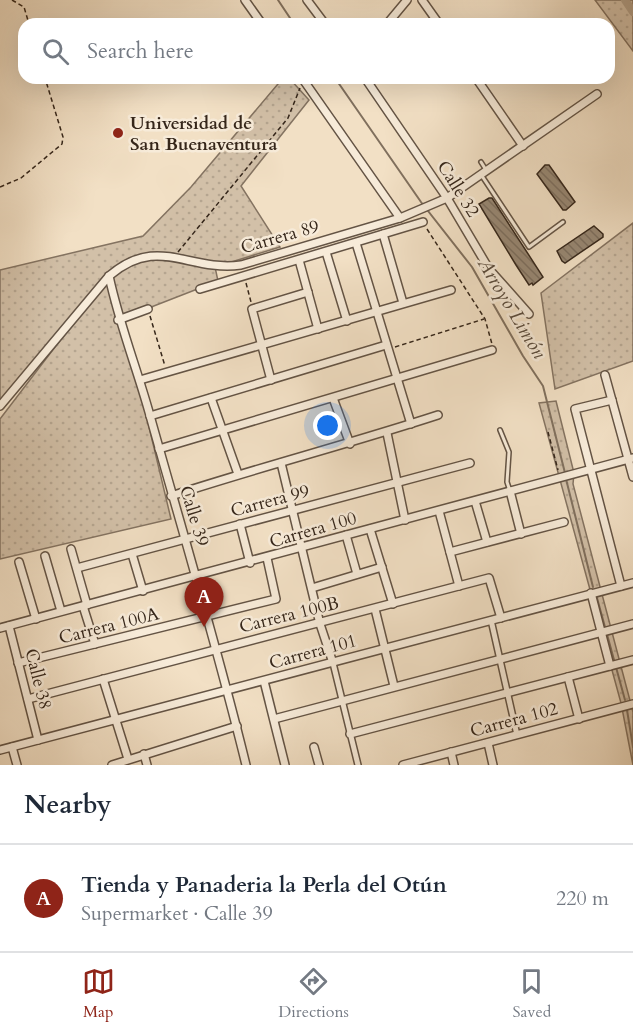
<!DOCTYPE html>
<html lang="en">
<head>
<meta charset="utf-8">
<style>
	:root { --surface:#fff; --page:#f6f6f7; --text:#1f2937; --muted:#747a83; --line:#e0e1e3; --accent:#8f2418 }
	body { margin:0; font-family:Cardo,serif; background:var(--page); color:var(--text) }
	.you { position:absolute; left:328px; top:426px; width:21px; height:21px; margin:-15px; border:4px solid #fff; border-radius:50%; background:#1a73e8; box-shadow:0 0 0 9px #1a73e833 }
	.badge { display:grid; place-items:center; width:39px; height:39px; border-radius:50%; background:var(--accent); color:#fff; font-size:20px; font-weight:700 }
	.pin { position:absolute; translate:-50% -50px; filter:drop-shadow(0 2px 3px #0008) }
	.pin::after { content:''; position:absolute; top:32px; width:21px; height:18px; background:inherit; clip-path:polygon(0 0,100% 0,50% 100%) }
	.list { margin:0; padding:0; list-style:none }
	h2 { display:flex; justify-content:space-between; align-items:center; height:78px; margin:0; padding:0 24px; font-size:26px }
	h2 small { font-size:20px; font-weight:400; color:var(--muted) }
	.list li { display:grid; grid-template-columns:39px 1fr auto; gap:18px; align-items:center; box-sizing:border-box; height:108px; padding:0 24px; border-top:2px solid var(--line) }
	.list b { display:block; font-size:22px; white-space:nowrap }
	.list p { margin:0; font-size:20px; white-space:nowrap; color:var(--muted) }
	.list em { font-size:20px; font-style:normal; color:var(--muted) }
	.icon { flex:none; width:33px; height:33px; fill:none; stroke:currentColor; stroke-width:2; stroke-linecap:round; stroke-linejoin:round }
	.map { position:relative; flex:none; width:633px; height:765px; overflow:hidden }
	.search { position:absolute; background:var(--surface); box-shadow:0 6px 24px #0002; left:18px; right:18px; top:18px; height:66px; display:flex; align-items:center; gap:15px; box-sizing:border-box; padding:0 21px; border-radius:18px; color:var(--muted); font-size:22px }
	.sheet { height:186px; background:var(--surface) }
	nav { display:flex; justify-content:space-around; align-items:center; box-sizing:border-box; height:84px; border-top:2px solid var(--line); background:var(--surface); font-size:16px; color:var(--muted) }
	nav a { display:grid; justify-items:center; gap:3px }
	nav .on { color:var(--accent) }
	.map>svg:first-child { display:block }
	.grass { fill:url(#grass-dots); stroke:#847361; stroke-width:1.5 }
	.lines { fill:none; stroke-linecap:round; stroke-linejoin:round }
	.stream { stroke:#80705e; stroke-width:2 }
	.canal { stroke:#b2a18b; stroke-width:8 }
	.building { fill:url(#building-back-hatch); stroke:#35261a; stroke-width:1.5 }
	.service-casing { stroke:#645445; stroke-width:6 }
	.pedestrian-casing { stroke:#645445; stroke-width:8 }
	.minor-casing { stroke:#645445; stroke-width:10 }
	.path { stroke:#35261a; stroke-width:1.5; stroke-dasharray:4.5 3; stroke-linecap:butt }
	.service { stroke:#f7ebd9; stroke-width:3 }
	.pedestrian { stroke:#f7ebd9; stroke-width:5 }
	.minor { stroke:#f7ebd9; stroke-width:7 }
	.poi-dot { fill:#8f2418; stroke:#f7ebd9; stroke-width:2 }
	.labels { text-anchor:middle; dominant-baseline:central; stroke-width:5; stroke-linejoin:round; paint-order:stroke }
	.poi-label { font-size:18px; font-weight:bold; fill:#35261a; stroke:#f7ebd9; text-anchor:start }
	.street-label { font-size:18px; fill:#35261a; stroke:#f7ebd9 }
	.water-label { font-size:20px; font-style:italic; fill:#5a4b3c; stroke:#f7ebd9 }
</style>
</head>
<body>
<div class="map">
<svg width="633" height="765" viewBox="0 0 633 765">
	<defs>
		<pattern id="grass-dots" width="8" height="8" patternUnits="userSpaceOnUse" patternTransform="scale(1.5)"><rect width="8" height="8" fill="#d2c0a8"/><path d="M2 2h.1M6 6h.1" fill="none" stroke="#b5a590" stroke-width="1.8" stroke-linecap="round"/></pattern>
		<pattern id="building-back-hatch" width="6" height="6" patternUnits="userSpaceOnUse" patternTransform="scale(1.5)"><rect width="6" height="6" fill="#978773"/><path d="M-1 5l2 2M0 0l6 6M5-1l2 2" fill="none" stroke="#7c6e5e"/></pattern>
	</defs>
	<rect width="100%" height="100%" fill="#f2e0c5"/>
	<filter id="stains"><feTurbulence type="fractalNoise" baseFrequency=".00333" numOctaves="4"/><feColorMatrix values="0 0 0 0 .2 0 0 0 0 .09 0 0 0 0 .02 0 0 0 .5 -.17"/></filter>
	<radialGradient id="worn" r=".72"><stop offset=".6" stop-color="#630" stop-opacity="0"/><stop offset="1" stop-color="#630" stop-opacity=".3"/></radialGradient>
	<g class="grass">
		<polygon points="595,0 633,0 633,51"/>
		<polygon points="283,78 289,78 309,100 241,186 280,247 215,267 218,281 123,318 171,519 0,559 0,419 94,296 0,405 0,270 143,236 191,187"/>
		<polygon points="633,223 633,361 555,389 541,293"/>
		<polygon points="556,401 574,473 573,484 633,712 633,765 621,703 539,403"/>
	</g>
	<g class="lines">
		<g class="stream">
			<polyline points="278,0 294,24"/>
			<polyline points="335,78 421,202 472,267 523,356 543,386 565,473"/>
			<polyline points="566,479 593,587"/>
			<polyline points="597,598 625,700"/>
			<polyline points="627,710 633,747"/>
		</g>
		<polyline class="canal" points="625,0 633,12"/>
	</g>
	<g class="building">
		<polygon points="545,165 549,165 575,202 566,210 563,210 537,174"/>
		<polygon points="489,198 492,198 543,277 533,285 532,283 529,285 516,265 479,204"/>
		<polygon points="594,226 603,234 603,237 565,263 562,261 557,251"/>
	</g>
	<g class="lines">
		<g class="service-casing">
			<g id="service">
				<polyline points="481,162 486,170"/>
				<polyline points="482,176 529,247 563,222"/>
				<polyline points="500,430 509,452 507,482 510,491"/>
			</g>
		</g>
		<g class="pedestrian-casing">
			<g id="pedestrian">
				<polyline points="491,620 517,735"/>
				<polyline points="333,663 358,765"/>
			</g>
		</g>
		<g class="minor-casing">
			<g id="minor">
				<polyline points="245,0 262,24"/>
				<polyline points="307,0 325,24"/>
				<polyline points="422,0 439,24"/>
				<polyline points="387,24 407,0"/>
				<polyline points="302,78 400,218"/>
				<polyline points="365,78 447,198 489,269 529,314"/>
				<polyline points="476,78 523,146"/>
				<polyline points="383,234 403,303"/>
				<polyline points="356,243 411,424"/>
				<polyline points="326,252 347,321"/>
				<polyline points="299,260 318,329"/>
				<path d="M109,276C119,323 136,366 149,412C182,530 217,646 246,765"/>
				<polyline points="200,289 423,222"/>
				<polyline points="118,320 148,309"/>
				<polyline points="605,375 633,477"/>
				<polyline points="140,380 451,290"/>
				<polyline points="271,380 252,309 308,292"/>
				<polyline points="211,398 238,474"/>
				<polyline points="333,398 350,444"/>
				<polyline points="612,400 575,409 621,586"/>
				<path d="M0,406L109,276C158,234 187,272 241,265L400,218L447,198L597,94"/>
				<polyline points="150,416 386,345"/>
				<polyline points="387,433 405,520"/>
				<polyline points="159,449 492,350"/>
				<polyline points="281,463 320,624 333,663"/>
				<polyline points="510,491 521,534"/>
				<path d="M171,496C260,467 349,444 438,415"/>
				<polyline points="475,501 487,542"/>
				<polyline points="439,511 459,586"/>
				<polyline points="240,524 250,563"/>
				<polyline points="370,529 393,604"/>
				<polyline points="346,535 357,574"/>
				<polyline points="71,549 87,605"/>
				<polyline points="450,552 564,522"/>
				<polyline points="132,554 143,591"/>
				<polyline points="45,556 61,611"/>
				<polyline points="19,562 36,619"/>
				<polyline points="77,568 470,463"/>
				<polyline points="312,588 382,567"/>
				<polyline points="591,593 610,666"/>
				<polyline points="83,606 95,644"/>
				<polyline points="375,609 394,686"/>
				<polyline points="9,626 38,740"/>
				<polyline points="0,628 633,458"/>
				<polyline points="18,663 276,599 267,558"/>
				<polyline points="568,677 579,719"/>
				<polyline points="103,679 128,759"/>
				<polyline points="264,681 285,765"/>
				<polyline points="28,699 489,578 501,618"/>
				<polyline points="274,719 633,624"/>
				<polyline points="350,734 633,660"/>
				<polyline points="488,743 493,765"/>
				<polyline points="12,747 17,765"/>
				<polyline points="314,747 319,765"/>
				<polyline points="0,750 633,583"/>
				<polyline points="451,752 454,765"/>
				<polyline points="144,754 147,765"/>
				<polyline points="112,765 237,726"/>
				<polyline points="403,765 633,704"/>
			</g>
		</g>
		<g class="path">
			<polyline points="12,0 24,7 29,24"/>
			<polyline points="0,187 21,178 62,144 63,137 45,78"/>
			<polyline points="427,229 485,319 492,344"/>
			<polyline points="178,252 288,118 300,88"/>
			<polyline points="246,283 251,302"/>
			<polyline points="150,316 165,366"/>
			<polyline points="395,347 484,319"/>
			<polyline points="548,432 558,470"/>
		</g>
		<use href="#service" class="service"/>
		<use href="#pedestrian" class="pedestrian"/>
		<use href="#minor" class="minor"/>
	</g>
	<circle class="poi-dot" cx="118" cy="133" r="6"/>
	<g class="labels">
		<g class="poi-label">
			<text x="130" y="123">Universidad de<tspan x="130" dy="21">San Buenaventura</tspan></text>
		</g>
		<g class="street-label">
			<text transform="translate(458 189) rotate(58)">Calle 32</text>
			<text transform="translate(280 237) rotate(-16)">Carrera 89</text>
			<text transform="translate(270 501) rotate(-15)">Carrera 99</text>
			<text transform="translate(194 516) rotate(73)">Calle 39</text>
			<text transform="translate(313 530) rotate(-16)">Carrera 100</text>
			<text transform="translate(289 615) rotate(-14)">Carrera 100B</text>
			<text transform="translate(109 626) rotate(-14)">Carrera 100A</text>
			<text transform="translate(313 652) rotate(-15)">Carrera 101</text>
			<text transform="translate(38 679) rotate(76)">Calle 38</text>
			<text transform="translate(514 720) rotate(-15)">Carrera 102</text>
		</g>
		<g class="water-label">
			<text transform="translate(512 308) rotate(59)">Arroyo Limón</text>
		</g>
	</g>
	<rect width="100%" height="100%" filter="url(#stains)"/>
	<rect width="100%" height="100%" fill="url(#worn)"/>
</svg>
<div class="you"></div>
<div class="pin badge" style="left:204px;top:627px">A</div>
<div class="search"><svg class="icon" aria-label="search" viewBox="0 0 24 24"><circle cx="10" cy="10" r="6"/><path d="M15 15l6 6"/></svg>Search here</div>
</div>
<section class="sheet">
<h2>Nearby<small></small></h2>
<ul class="list">
<li><span class="badge">A</span><div><b>Tienda y Panaderia la Perla del Otún</b><p>Supermarket · Calle 39</p></div><em>220 m</em></li>
</ul>
</section>
<nav>
<a class="on"><svg class="icon" aria-label="map" viewBox="0 0 24 24"><path d="M3 6l6-2 6 2 6-2v14l-6 2-6-2-6 2zM9 4v14M15 6v14"/></svg>Map</a>
<a><svg class="icon" aria-label="directions" viewBox="0 0 24 24"><path d="M12 3l9 9-9 9-9-9zM9 14v-3h6M13 9l2 2-2 2"/></svg>Directions</a>
<a><svg class="icon" aria-label="saved" viewBox="0 0 24 24"><path d="M7 4h10v16l-5-4-5 4z"/></svg>Saved</a>
</nav>
</body>
</html>
